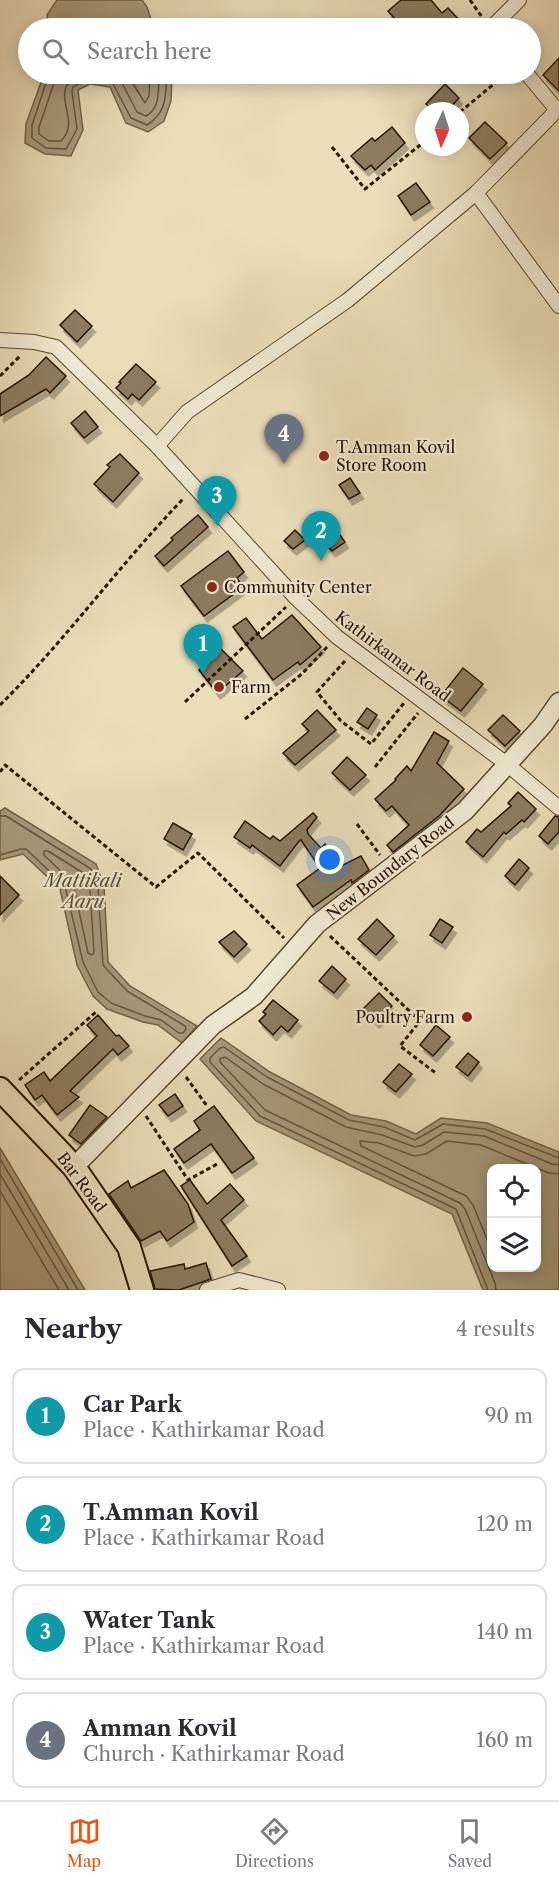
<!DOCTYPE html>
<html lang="en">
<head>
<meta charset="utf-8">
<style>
	:root { --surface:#fff; --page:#f2f2f3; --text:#2b2b33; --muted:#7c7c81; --line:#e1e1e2; --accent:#ea580c }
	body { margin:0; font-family:"Libre Caslon Text",serif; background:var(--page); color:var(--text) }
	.controls { position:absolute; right:18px; bottom:18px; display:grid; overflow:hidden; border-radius:12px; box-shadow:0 3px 15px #0003 }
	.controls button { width:54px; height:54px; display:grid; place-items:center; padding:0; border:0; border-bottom:2px solid var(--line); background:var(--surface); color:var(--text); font:30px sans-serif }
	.compass { position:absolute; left:415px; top:102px; width:54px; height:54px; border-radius:50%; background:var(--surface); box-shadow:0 3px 15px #0003; rotate:183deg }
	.you { position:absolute; left:330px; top:860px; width:21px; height:21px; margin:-15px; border:4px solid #fff; border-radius:50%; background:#1a73e8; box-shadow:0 0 0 9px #1a73e833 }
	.badge { display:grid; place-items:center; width:39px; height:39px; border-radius:50%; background:var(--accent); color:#fff; font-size:20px; font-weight:700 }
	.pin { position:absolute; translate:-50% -50px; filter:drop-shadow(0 2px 3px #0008) }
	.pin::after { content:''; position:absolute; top:32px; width:21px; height:18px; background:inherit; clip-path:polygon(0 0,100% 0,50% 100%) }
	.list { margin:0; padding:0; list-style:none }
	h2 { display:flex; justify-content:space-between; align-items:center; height:78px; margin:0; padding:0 24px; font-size:26px }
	h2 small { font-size:20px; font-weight:400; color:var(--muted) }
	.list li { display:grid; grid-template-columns:39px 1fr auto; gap:18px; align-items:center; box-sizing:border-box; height:96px; margin:0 12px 12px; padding:0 12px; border:2px solid var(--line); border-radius:12px }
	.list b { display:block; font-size:22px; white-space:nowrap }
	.list p { margin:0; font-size:20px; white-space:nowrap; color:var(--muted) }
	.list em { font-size:20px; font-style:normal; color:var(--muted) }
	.icon { flex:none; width:33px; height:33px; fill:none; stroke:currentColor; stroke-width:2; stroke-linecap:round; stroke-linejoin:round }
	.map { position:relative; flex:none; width:559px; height:1290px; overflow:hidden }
	.search { position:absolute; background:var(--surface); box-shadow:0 3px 15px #0003; left:18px; right:18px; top:18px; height:66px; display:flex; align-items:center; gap:15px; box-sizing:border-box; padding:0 21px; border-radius:33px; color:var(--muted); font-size:22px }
	.sheet { height:510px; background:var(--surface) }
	nav { display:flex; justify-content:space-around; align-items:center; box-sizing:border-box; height:84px; border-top:2px solid var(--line); background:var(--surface); font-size:16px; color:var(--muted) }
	nav a { display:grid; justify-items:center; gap:3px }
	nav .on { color:var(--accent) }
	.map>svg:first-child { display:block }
	.water { fill:#a7997b; stroke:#73634a; stroke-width:1.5; fill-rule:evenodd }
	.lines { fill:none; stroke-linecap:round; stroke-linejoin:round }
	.shore { stroke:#66563e; stroke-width:1.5 }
	.building { fill:#8c7d61; stroke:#261300; stroke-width:1.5; filter:url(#shadow) }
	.minor-casing { stroke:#57462e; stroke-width:16 }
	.tertiary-casing { stroke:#57462e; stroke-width:21 }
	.primary-casing { stroke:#261300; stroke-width:26 }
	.path { stroke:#261300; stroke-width:3; stroke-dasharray:4.5 3; stroke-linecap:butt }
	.minor { stroke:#f1ead2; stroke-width:14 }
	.tertiary { stroke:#f1ead2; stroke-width:18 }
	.primary { stroke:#eadeba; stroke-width:22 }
	.poi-dot { fill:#8f2418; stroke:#f1ead2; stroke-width:2 }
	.labels { text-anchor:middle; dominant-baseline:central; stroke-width:4.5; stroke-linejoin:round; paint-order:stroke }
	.poi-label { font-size:16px; fill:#261300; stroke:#f1ead2; text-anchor:start }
	.street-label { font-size:16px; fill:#261300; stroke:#f1ead2 }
	.water-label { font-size:18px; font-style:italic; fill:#604f37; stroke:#f1ead2 }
</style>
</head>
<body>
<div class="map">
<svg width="559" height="1290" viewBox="0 0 559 1290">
	<defs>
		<filter id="shadow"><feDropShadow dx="3.5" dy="6" stdDeviation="0" flood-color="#0004"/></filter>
	</defs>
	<rect width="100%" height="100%" fill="#eadeba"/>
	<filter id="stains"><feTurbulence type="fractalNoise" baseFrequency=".00333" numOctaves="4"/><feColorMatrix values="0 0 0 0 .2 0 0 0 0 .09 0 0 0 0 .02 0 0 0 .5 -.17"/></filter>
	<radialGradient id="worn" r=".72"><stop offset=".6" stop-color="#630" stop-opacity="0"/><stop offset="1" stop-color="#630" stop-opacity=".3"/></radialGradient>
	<g class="water">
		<polygon points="57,0 142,0 147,7 154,28 49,28 47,15"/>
		<polygon points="44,74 172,74 171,101 164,121 148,132 126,123 110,87 90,84 78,90 83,130 71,156 45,154 25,143 26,124"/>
		<polygon points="5,808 96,864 104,886 108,962 130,986 197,1026 182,1043 158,1025 143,1022 107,1009 93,996 77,965 60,889 23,854 0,860 0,811"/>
		<path d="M221,1038L270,1072L351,1115L386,1121L416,1134L441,1118L487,1123L559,1152V1290H483L452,1214L256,1121L200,1059ZM492,1168H536V1268H492Z"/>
		<polygon points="0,1148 85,1290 0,1290"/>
	</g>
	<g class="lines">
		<g class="shore">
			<path d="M49,74L32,125V138L46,148L66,149L77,129L72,92L73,87L89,78L112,82L131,118L147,125C168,112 165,95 167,74"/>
			<path d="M57,74L39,127V134L49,141H61C84,118 44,91 81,74"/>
			<path d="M109,74L120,79L137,112L146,116C161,108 158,89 159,74"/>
			<polyline points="127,74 145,103 149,96 150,74"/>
			<polyline points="0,816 6,816 91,869 98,888 103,965 127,991 185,1026 186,1029 183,1033 179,1033 161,1020 145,1016 111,1003 98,992 83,962 65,886 26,849 21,849 0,855"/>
			<polygon points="44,851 48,851 85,874 90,889 94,953 92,955 88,953 73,883 44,855"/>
			<polyline points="0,1159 78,1290"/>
			<polyline points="0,1174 69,1290"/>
			<polyline points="0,1191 59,1290"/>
			<polyline points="492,1251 473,1205 466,1196 361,1146 360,1141 379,1143 414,1156 426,1154 447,1141 481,1145 549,1173 559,1174"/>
			<polyline points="488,1290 456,1209 260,1116 210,1062 210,1058 220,1048 224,1047 267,1077 349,1120 384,1127 415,1140 443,1124 485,1129 559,1158"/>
			<polyline points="496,1290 495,1283 465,1209 460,1203 265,1110 220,1062 220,1059 225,1057 263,1084 346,1127 382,1135 415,1147 423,1145 444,1132 484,1136 552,1164 559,1165"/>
		</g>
	</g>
	<g class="building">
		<polygon points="401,0 431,0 442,13 448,8 462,23 455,28 385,28 395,19 388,11"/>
		<polygon points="559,58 559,91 543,75"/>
		<polygon points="445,84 459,98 447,111 434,111 426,104"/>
		<polygon points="485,122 507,143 490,159 469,138"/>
		<polygon points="392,127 405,143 375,170 371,165 365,170 351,156 372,138 375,141"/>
		<polygon points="416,183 430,202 411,215 398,196"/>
		<polygon points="75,310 92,326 77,342 60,325"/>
		<polygon points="46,357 66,376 50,393 46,389 0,416 0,394 29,375"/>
		<polygon points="136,364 156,382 139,400 132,394 128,399 116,388 121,383 119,382"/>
		<polygon points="85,411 98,427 84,438 71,423"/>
		<polygon points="120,454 139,473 113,502 94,484 110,467 107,465"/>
		<polygon points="350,478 360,493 349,499 339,485"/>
		<polygon points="198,515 208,527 164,566 155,556 173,540 171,538"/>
		<polygon points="335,528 345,542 332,551 321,538"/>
		<polygon points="295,530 305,540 293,549 284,541"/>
		<polygon points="228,551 244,572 237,578 243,587 204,616 181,586"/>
		<polygon points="292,615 321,647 300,665 298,662 273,680 233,627 246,618 262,639"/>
		<polygon points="213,641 243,671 217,693 199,670 211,659 203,651"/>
		<polygon points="463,668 483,684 461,711 441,696"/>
		<polygon points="367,708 377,715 368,729 357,722"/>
		<polygon points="317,710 336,730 295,765 283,753 309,731 302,724"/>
		<polygon points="503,715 520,731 505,746 488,730"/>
		<polygon points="434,732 449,741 437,763 464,789 439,816 393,852 387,845 409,825 392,806 386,811 375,799 396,780 395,779 407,766 411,771"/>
		<polygon points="347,757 366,775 350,790 332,773"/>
		<polygon points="518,792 536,809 524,822 522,820 506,834 504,832 483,857 466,842 477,829 481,832 511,806 508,803"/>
		<polygon points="313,813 317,817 307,830 308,834 321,848 325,844 341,866 361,856 369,870 352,883 351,880 313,907 297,885 320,868 301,840 299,841 280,866 252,845 250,848 234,837 245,821 270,839 273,836 280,841"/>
		<polygon points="555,816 559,817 559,832 548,844 539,836"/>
		<polygon points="173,823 192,834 183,850 164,839"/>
		<polygon points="519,859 529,868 515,885 505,876"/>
		<polygon points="0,876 19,895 0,915"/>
		<polygon points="377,919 394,936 376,955 358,939"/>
		<polygon points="440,919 453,927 442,943 430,935"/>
		<polygon points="234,931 247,944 234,957 219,942"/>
		<polygon points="332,966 346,979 334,993 319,981"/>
		<polygon points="379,993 392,1006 376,1022 363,1009"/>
		<polygon points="273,1000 298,1020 288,1032 281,1026 273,1035 259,1021 266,1014 263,1012"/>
		<polygon points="98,1015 116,1036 119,1035 129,1046 118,1055 113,1049 70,1091 79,1097 57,1115 42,1095 35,1100 25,1085 44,1072 50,1081 97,1036 87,1025"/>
		<polygon points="436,1025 450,1037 433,1056 420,1045"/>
		<polygon points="468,1053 479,1062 468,1076 456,1067"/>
		<polygon points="399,1064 412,1074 396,1092 383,1082"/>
		<polygon points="175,1094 183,1106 168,1116 159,1105"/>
		<polygon points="90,1105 107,1117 81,1144 69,1135"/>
		<polygon points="214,1106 254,1158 232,1173 211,1144 184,1163 174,1149 200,1130 194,1121"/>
		<polygon points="164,1170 188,1204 194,1222 167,1241 160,1231 141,1241 109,1194 128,1181 131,1188"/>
		<polygon points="190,1180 207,1204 230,1184 244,1200 221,1220 247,1256 232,1266 181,1186"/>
		<polygon points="206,1263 211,1279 179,1290 155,1289 150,1271 184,1264 185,1269"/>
	</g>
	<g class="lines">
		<g class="minor-casing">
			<g id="minor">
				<polyline points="491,28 519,0"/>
				<polyline points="476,193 559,306"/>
				<polyline points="0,340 34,342 56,347 157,446 296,598 337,637 508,765 559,808"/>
				<polyline points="157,446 187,412 348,300 476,193 557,110 527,74"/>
				<polyline points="207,1290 239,1280 278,1290"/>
			</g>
		</g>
		<g class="tertiary-casing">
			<polyline id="tertiary" points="74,1167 213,1025 254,996 317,924 465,811 543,725 559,702"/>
		</g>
		<g class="primary-casing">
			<polyline id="primary" points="0,1089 74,1167 129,1247 142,1290"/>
		</g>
		<g class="path">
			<polyline points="470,0 482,17"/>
			<polyline points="460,112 506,74"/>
			<polyline points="332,147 365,189 424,142"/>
			<polyline points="0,376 20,356"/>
			<polyline points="345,661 317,692 341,721 371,744 404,703"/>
			<polyline points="185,702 286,607"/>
			<path d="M0,705C66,640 120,564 184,498"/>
			<polyline points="245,719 303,673 327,647"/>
			<polyline points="375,767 418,713"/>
			<polyline points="0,772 5,765 156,887 198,853 284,938"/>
			<polyline points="357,824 380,855"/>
			<polyline points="330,936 420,1021 400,1046 437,1074"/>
			<polyline points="186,1077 207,1106"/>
			<polyline points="19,1080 96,1012"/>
			<polyline points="146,1116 188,1180 219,1163"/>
		</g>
		<use href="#minor" class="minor"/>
		<use href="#tertiary" class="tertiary"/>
		<use href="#primary" class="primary"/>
	</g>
	<g class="poi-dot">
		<circle cx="324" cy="456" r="6"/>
		<circle cx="212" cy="587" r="6"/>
		<circle cx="219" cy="687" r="6"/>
		<circle cx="467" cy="1017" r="6"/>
	</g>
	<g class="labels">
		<g class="poi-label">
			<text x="336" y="447">T.Amman Kovil<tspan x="336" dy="18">Store Room</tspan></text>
			<text x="224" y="587">Community Center</text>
			<text x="231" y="687">Farm</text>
			<text x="455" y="1017" text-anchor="end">Poultry Farm</text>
		</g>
		<g class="street-label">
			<text transform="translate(393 656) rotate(37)">Kathirkamar Road</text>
			<text transform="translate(390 868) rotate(-38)">New Boundary Road</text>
			<text transform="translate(82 1182) rotate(53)">Bar Road</text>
		</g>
		<g class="water-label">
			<text x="83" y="881">Mattikali<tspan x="83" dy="21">Aaru</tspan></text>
		</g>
	</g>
	<rect width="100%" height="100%" filter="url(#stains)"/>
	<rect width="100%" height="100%" fill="url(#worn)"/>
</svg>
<div class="controls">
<button><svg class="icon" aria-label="locate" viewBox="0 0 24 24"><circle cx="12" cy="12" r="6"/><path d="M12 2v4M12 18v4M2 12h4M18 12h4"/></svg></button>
<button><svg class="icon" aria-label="layers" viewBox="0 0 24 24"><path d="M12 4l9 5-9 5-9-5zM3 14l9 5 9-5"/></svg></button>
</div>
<svg class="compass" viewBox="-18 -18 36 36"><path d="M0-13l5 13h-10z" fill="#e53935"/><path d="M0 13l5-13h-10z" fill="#7c7c81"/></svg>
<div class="you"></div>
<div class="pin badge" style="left:203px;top:674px;background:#0f9aa8">1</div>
<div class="pin badge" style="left:321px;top:561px;background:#0f9aa8">2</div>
<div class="pin badge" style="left:217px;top:526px;background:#0f9aa8">3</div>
<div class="pin badge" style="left:284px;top:464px;background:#6b7280">4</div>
<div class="search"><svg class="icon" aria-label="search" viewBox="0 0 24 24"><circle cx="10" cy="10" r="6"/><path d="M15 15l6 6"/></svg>Search here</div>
</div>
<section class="sheet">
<h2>Nearby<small>4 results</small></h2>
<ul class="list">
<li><span class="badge" style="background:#0f9aa8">1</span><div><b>Car Park</b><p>Place · Kathirkamar Road</p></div><em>90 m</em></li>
<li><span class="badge" style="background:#0f9aa8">2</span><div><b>T.Amman Kovil</b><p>Place · Kathirkamar Road</p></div><em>120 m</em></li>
<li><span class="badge" style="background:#0f9aa8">3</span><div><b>Water Tank</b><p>Place · Kathirkamar Road</p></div><em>140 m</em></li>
<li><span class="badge" style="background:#6b7280">4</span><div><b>Amman Kovil</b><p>Church · Kathirkamar Road</p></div><em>160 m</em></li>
</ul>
</section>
<nav>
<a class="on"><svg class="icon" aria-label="map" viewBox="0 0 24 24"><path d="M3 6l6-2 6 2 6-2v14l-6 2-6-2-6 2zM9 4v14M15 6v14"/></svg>Map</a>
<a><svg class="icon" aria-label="directions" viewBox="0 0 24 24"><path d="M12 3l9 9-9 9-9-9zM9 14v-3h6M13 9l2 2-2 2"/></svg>Directions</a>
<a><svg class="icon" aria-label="saved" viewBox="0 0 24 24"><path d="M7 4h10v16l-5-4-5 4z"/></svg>Saved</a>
</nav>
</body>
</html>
